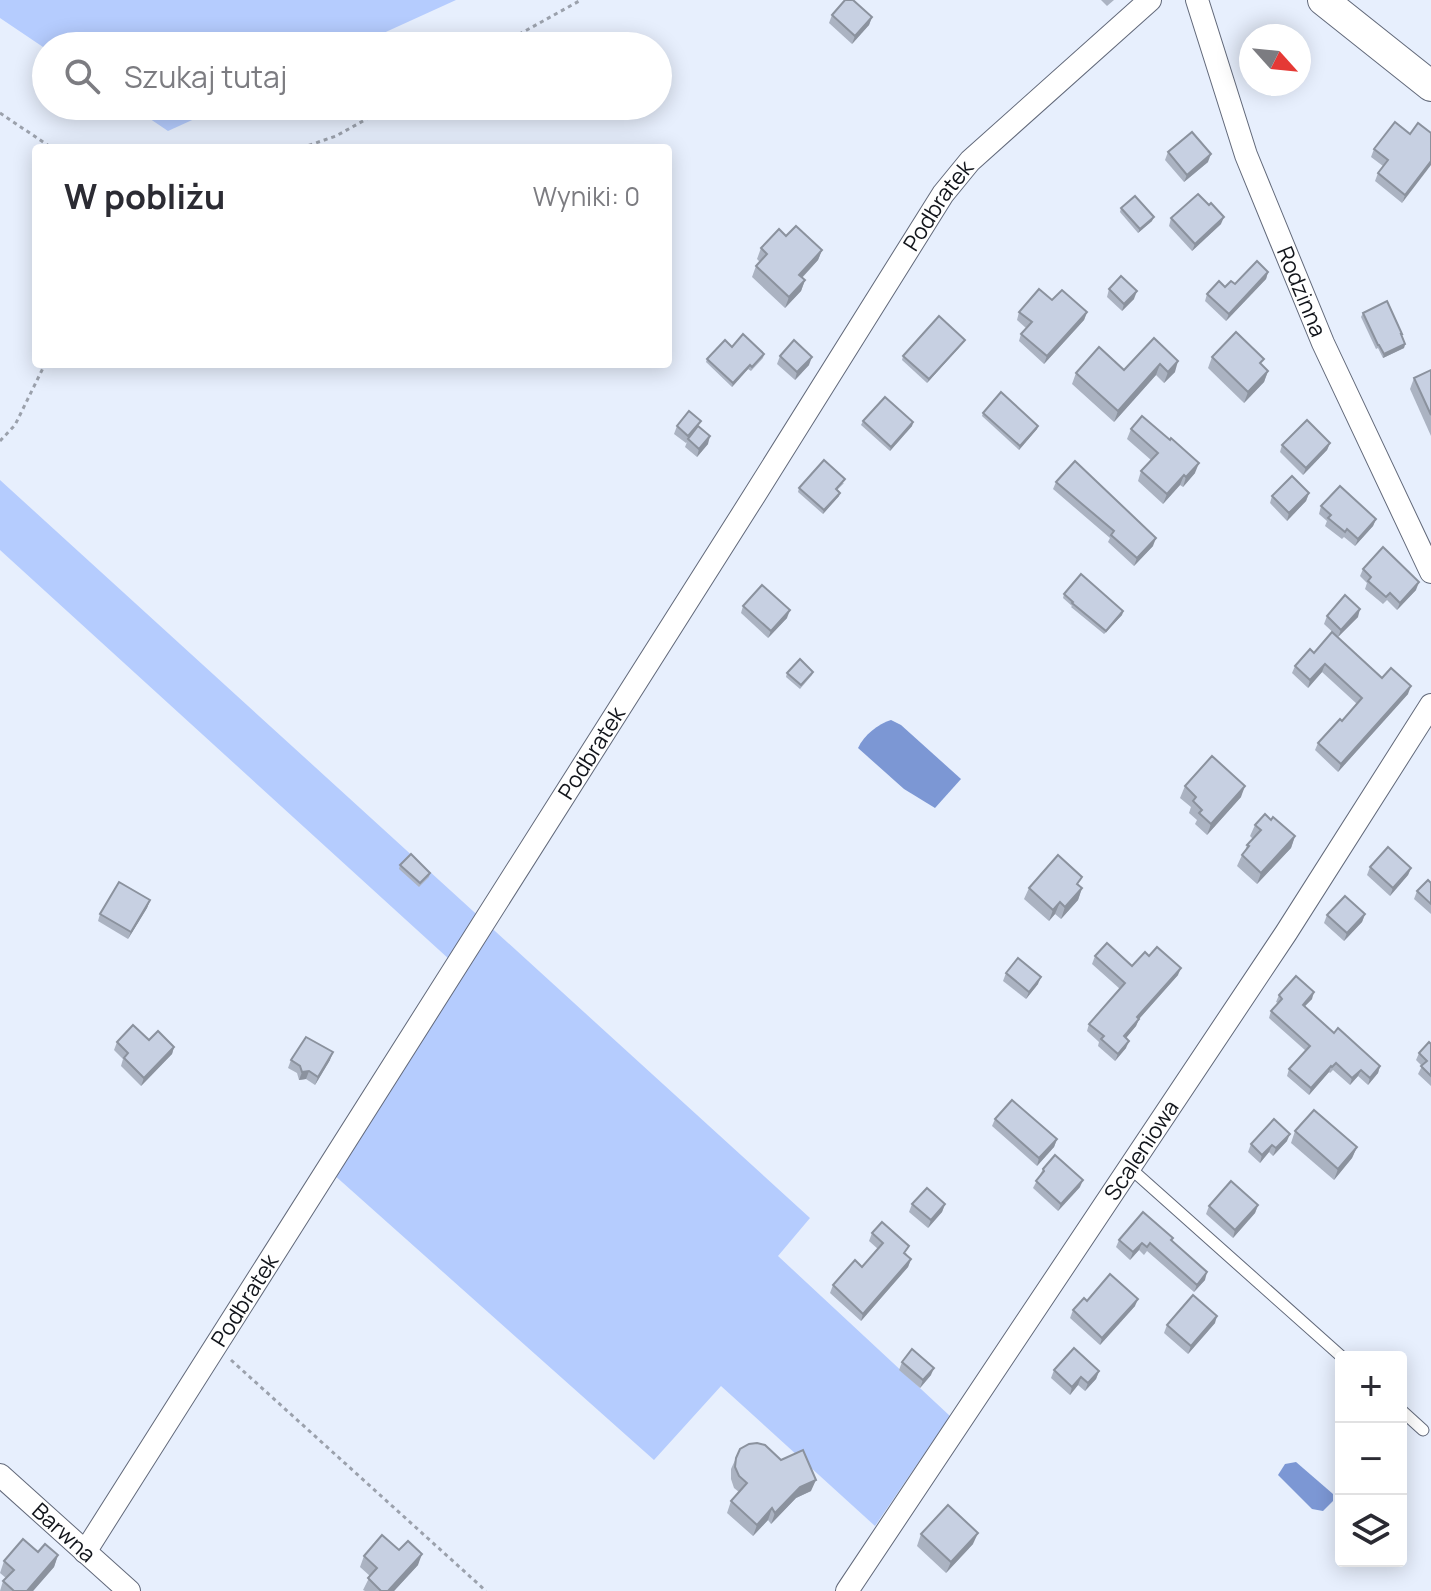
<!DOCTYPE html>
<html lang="pl">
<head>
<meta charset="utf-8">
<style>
	:root { --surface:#fff; --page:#f2f2f3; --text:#2b2b33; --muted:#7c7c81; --line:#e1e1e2 }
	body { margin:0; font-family:Manrope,sans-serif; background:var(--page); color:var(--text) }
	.controls { position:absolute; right:24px; bottom:24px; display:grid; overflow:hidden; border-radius:8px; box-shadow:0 4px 20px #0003 }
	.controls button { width:72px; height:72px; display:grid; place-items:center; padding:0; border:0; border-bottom:2px solid var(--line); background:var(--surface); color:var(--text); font:40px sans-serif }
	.compass { position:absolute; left:1239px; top:24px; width:72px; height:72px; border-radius:50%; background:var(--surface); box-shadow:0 4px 20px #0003; rotate:117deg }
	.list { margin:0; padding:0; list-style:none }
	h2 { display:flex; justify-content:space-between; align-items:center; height:104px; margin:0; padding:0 32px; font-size:34px }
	h2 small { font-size:26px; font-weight:400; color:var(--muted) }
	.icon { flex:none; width:44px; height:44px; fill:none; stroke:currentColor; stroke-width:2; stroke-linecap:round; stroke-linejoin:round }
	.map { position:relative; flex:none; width:1431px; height:1591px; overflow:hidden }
	.search { position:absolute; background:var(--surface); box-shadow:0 4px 20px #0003; left:32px; top:32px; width:640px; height:88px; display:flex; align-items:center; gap:20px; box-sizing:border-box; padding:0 28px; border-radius:44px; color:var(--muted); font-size:30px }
	.panel { position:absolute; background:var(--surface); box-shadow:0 4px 20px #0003; left:32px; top:144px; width:640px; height:224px; border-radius:8px }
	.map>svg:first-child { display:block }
	.green { fill:#b5ccfe }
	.water { fill:#7c97d4 }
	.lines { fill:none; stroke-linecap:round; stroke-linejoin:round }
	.lane-casing { stroke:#62697a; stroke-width:13 }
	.street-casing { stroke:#62697a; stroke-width:24 }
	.secondary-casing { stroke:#62697a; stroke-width:32 }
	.path { stroke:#9ba1ac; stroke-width:3; stroke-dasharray:4 4; stroke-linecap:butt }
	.lane { stroke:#fff; stroke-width:11 }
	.street { stroke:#fff; stroke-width:22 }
	.secondary { stroke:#fff; stroke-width:30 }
	.wall { fill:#abb3c2 }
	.shaded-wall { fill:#8b929e }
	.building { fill:#c7d0e2; stroke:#8b929e; stroke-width:2 }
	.labels { text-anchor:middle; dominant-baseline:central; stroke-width:6; stroke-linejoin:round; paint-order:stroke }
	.street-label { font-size:22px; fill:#12151b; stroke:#fcfcfc }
</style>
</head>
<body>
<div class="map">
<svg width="1431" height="1591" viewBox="0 0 1431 1591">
	<rect width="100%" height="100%" fill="#e7effd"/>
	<g class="green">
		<polygon points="0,0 456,0 355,46 46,46 46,49 0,18"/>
		<polygon points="131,106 223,106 168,131"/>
		<polygon points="0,480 810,1218 778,1256 950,1416 875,1526 721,1386 654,1460 333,1174 461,970 0,550"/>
	</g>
	<g class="water">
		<path d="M891,720L901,725L961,779L935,808L904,789L858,748C864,735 878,724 891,720Z"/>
		<polygon points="1296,1462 1333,1494 1333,1501 1323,1511 1312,1509 1278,1475 1285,1464"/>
	</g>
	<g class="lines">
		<g class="lane-casing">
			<g id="lane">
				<polyline points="1130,1168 1342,1357"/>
				<polyline points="1401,1410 1423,1430"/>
			</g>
		</g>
		<g class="street-casing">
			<g id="street">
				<path id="s1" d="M1197,0L1246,155L1323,343L1431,572"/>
				<path id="s2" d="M0,1475L129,1591"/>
				<path id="s3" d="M85,1552L754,496L943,194L970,161L1150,0"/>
				<path id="s4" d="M847,1591L1286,933L1431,705"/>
			</g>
		</g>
		<g class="secondary-casing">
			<polyline id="secondary" points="1323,0 1431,86"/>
		</g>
		<g class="path">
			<polyline points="498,46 581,0"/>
			<polyline points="0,113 52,148"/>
			<polyline points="301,148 336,136 390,106"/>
			<polyline points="0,441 15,425 45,364"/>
			<polyline points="231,1360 486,1591"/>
		</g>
		<use href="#lane" class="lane"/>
		<use href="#street" class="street"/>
		<use href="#secondary" class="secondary"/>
	</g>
	<g class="wall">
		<polygon points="1101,0 1114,0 1107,6"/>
		<polygon points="832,15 872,17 869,25 852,44 829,23"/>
		<polygon points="1431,133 1402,203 1375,181 1378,173 1383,166 1371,157 1374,149 1410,134"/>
		<polygon points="1168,152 1208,162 1184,182 1165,160"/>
		<polygon points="1209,205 1221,224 1192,251 1169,226 1171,218"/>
		<polygon points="1121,208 1152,221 1138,233 1120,212"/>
		<polygon points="786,236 822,250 818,260 802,278 805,280 801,291 785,308 752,277 756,266 760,262 757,259 761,248"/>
		<polygon points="1268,272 1266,279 1226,321 1205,301 1207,294"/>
		<polygon points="1109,289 1134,299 1122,311 1107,297"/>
		<polygon points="1019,312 1087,312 1084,320 1044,364 1019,341 1021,334 1026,328 1017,320"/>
		<polygon points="1363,313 1401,336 1405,344 1404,348 1383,358 1378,348 1376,349 1361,317"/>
		<polygon points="1154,338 1175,372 1164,383 1156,375 1114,422 1072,384 1076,373 1124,370"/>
		<polygon points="965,340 963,343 927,383 902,360 903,356"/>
		<polygon points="732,347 764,354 763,358 751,371 748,369 732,387 706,362 707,359"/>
		<polygon points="780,356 809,365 795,380 777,364"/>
		<polygon points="1212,357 1262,365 1268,371 1264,382 1244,403 1208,368"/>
		<polygon points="1431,370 1431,436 1410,389 1414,378"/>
		<polygon points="983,413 1038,426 1037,429 1019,450 982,416"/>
		<polygon points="863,421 913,422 912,426 890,451 861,425"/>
		<polygon points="677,426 699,426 708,444 697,457 685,447 687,442 686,443 674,434"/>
		<polygon points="1131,429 1195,473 1183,487 1180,485 1163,504 1138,481 1141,471 1151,460 1127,439"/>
		<polygon points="1330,443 1327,450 1303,475 1280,452 1282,445"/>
		<polygon points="1056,482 1153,546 1134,566 1108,542 1110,538 1053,489"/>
		<polygon points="844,483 837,490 839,496 823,514 798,492 799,488"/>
		<polygon points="1309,493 1306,501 1287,521 1270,503 1272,496"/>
		<polygon points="1321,506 1376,519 1373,526 1355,546 1344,537 1342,539 1325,526 1327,521 1319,514"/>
		<polygon points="1363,569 1416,590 1397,610 1387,600 1383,604 1365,589 1367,583 1360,576"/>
		<polygon points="1064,594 1123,611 1122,615 1104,634 1071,607 1072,606 1063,598"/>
		<polygon points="743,606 787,618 768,638 741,613"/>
		<polygon points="1327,616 1358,617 1338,637 1324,624"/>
		<polygon points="1314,653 1382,678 1408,694 1338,772 1315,750 1318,743 1342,721 1357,704 1322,672 1308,688 1292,673 1295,666"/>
		<polygon points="813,672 812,675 800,689 786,677 787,673"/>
		<polygon points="1185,786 1241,797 1207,835 1195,824 1197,820 1189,813 1191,807 1180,798"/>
		<polygon points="1271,820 1295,836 1291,848 1257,884 1237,866 1242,855 1245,851 1247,845 1253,839 1250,836 1255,825"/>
		<polygon points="400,865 430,873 429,877 419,887 399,869"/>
		<polygon points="1370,867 1411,868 1408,875 1390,896 1367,875"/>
		<polygon points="1431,883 1431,914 1414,899 1417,891"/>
		<polygon points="1079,886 1082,888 1078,900 1061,919 1055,914 1049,921 1024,899 1029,888"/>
		<polygon points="150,900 147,908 128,939 98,921 100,914"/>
		<polygon points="1365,914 1362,922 1344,941 1324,923 1327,915"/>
		<polygon points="1095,956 1132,966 1149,956 1178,975 1139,1019 1136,1026 1126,1038 1126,1048 1115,1061 1098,1046 1099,1042 1087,1031 1089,1024 1120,989 1092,964"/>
		<polygon points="1006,973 1038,984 1026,999 1003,981"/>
		<polygon points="1279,995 1312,999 1305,1006 1334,1033 1380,1066 1378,1073 1368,1085 1358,1076 1350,1085 1333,1070 1330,1073 1329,1072 1309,1095 1287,1076 1289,1069 1306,1051 1269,1018 1271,1011 1278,1003 1276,1002"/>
		<polygon points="149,1040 174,1047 172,1054 141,1086 121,1066 123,1059 114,1050 117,1042"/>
		<polygon points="1431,1044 1431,1086 1418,1074 1422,1066 1416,1060 1419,1053"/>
		<polygon points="291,1060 330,1060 315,1085 306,1079 299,1080 297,1073 288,1068"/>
		<polygon points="995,1119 1057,1139 1054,1147 1037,1166 992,1126"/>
		<polygon points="1295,1131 1357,1147 1352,1158 1334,1180 1291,1143"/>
		<polygon points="1287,1141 1273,1156 1269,1152 1260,1163 1248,1152 1251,1144"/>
		<polygon points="1043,1169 1080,1187 1058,1211 1033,1188"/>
		<polygon points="912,1204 945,1204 942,1212 928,1228 909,1212"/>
		<polygon points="1258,1205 1255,1213 1233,1238 1206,1214 1209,1206"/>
		<polygon points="872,1233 907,1254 906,1255 911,1259 908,1267 861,1321 830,1293 833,1285 862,1267 878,1249 869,1241"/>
		<polygon points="1119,1240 1172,1241 1205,1280 1194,1292 1147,1251 1144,1255 1139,1250 1130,1260 1116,1247"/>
		<polygon points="1087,1301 1135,1306 1100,1345 1070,1318 1073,1310"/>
		<polygon points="1215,1323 1188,1354 1164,1333 1167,1325"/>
		<polygon points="902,1362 931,1375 920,1388 899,1370"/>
		<polygon points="1054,1370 1099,1371 1096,1379 1085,1391 1078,1385 1070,1395 1051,1378"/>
		<polygon points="736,1458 811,1491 796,1498 771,1524 768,1520 753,1536 727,1513 731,1501 739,1492 734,1488 731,1479 731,1469"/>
		<polygon points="921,1534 973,1544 946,1573 917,1546"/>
		<polygon points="399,1550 418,1565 394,1591 365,1591 363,1590 370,1576 360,1567 364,1556"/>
		<polygon points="58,1555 54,1567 33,1591 0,1591 3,1581 6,1578 0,1573 4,1561"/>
	</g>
	<g class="shaded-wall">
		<polygon points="872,17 869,25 852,44 855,36"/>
		<polygon points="1211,154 1208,162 1184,182 1187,175"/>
		<polygon points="1431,161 1431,165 1402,203 1405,195"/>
		<polygon points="1154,217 1152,221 1138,233 1140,229"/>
		<polygon points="1224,217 1221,224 1192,251 1195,244"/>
		<polygon points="822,250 818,260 795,285 799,275"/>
		<polygon points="1268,272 1266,279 1226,321 1229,314"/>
		<polygon points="805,280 801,291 785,308 789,297"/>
		<polygon points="1137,291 1134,299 1122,311 1124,304"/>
		<polygon points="1087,312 1084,320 1044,364 1047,356"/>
		<polygon points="965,340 963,343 927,383 929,379"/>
		<polygon points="1405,344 1404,348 1383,358 1384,354"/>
		<polygon points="812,357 809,365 795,380 797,372"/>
		<polygon points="1178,361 1175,372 1164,383 1168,372"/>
		<polygon points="1160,364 1156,375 1114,422 1118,411"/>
		<polygon points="750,365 748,369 732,387 733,383"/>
		<polygon points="1268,371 1264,382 1244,403 1248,392"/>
		<polygon points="913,422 912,426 890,451 891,447"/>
		<polygon points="1038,426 1037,429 1019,450 1020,446"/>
		<polygon points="710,436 708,444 697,457 699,449"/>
		<polygon points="1330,443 1327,450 1303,475 1306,468"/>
		<polygon points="1199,463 1195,473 1183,487 1186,477"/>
		<polygon points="1184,475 1180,485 1163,504 1167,494"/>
		<polygon points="840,493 839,496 823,514 824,510"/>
		<polygon points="1309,493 1306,501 1287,521 1289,513"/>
		<polygon points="1376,519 1373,526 1355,546 1358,539"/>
		<polygon points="1156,538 1153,546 1134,566 1137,558"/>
		<polygon points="1419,582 1416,590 1397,610 1400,603"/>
		<polygon points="1360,609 1358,617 1338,637 1341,630"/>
		<polygon points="790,610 787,618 768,638 771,631"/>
		<polygon points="1123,611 1122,615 1104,634 1106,631"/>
		<polygon points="1325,664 1322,672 1308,688 1310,680"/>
		<polygon points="1411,686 1408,694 1338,772 1341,764"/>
		<polygon points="1245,786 1241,797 1207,835 1211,824"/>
		<polygon points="1295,836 1291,848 1257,884 1261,873"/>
		<polygon points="1411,868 1408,875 1390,896 1393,888"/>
		<polygon points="1082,888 1078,900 1061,919 1065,907"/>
		<polygon points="150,900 147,908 128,939 131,932"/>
		<polygon points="1060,902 1055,914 1049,921 1053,910"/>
		<polygon points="1365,914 1362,922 1344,941 1347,933"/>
		<polygon points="1181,968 1178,975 1139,1019 1136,1026 1121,1044 1124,1036 1137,1017"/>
		<polygon points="1041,977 1038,984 1026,999 1029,992"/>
		<polygon points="1314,992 1312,999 1300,1011 1303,1005"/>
		<polygon points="1129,1041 1126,1048 1115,1061 1118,1054"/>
		<polygon points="174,1047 172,1054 141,1086 144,1078"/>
		<polygon points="333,1052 330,1060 315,1085 318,1077"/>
		<polygon points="1331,1066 1329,1072 1309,1095 1311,1088"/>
		<polygon points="1380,1066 1378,1073 1368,1085 1370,1078"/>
		<polygon points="1361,1070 1358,1076 1350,1085 1352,1078"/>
		<polygon points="309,1071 306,1079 299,1080 302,1072"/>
		<polygon points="1290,1134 1287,1141 1273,1156 1276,1148"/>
		<polygon points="1057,1139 1054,1147 1037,1166 1039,1158"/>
		<polygon points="1272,1145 1269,1152 1260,1163 1262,1155"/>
		<polygon points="1357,1147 1352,1158 1334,1180 1338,1169"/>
		<polygon points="1083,1180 1080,1187 1058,1211 1061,1204"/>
		<polygon points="945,1204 942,1212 928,1228 931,1220"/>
		<polygon points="1258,1205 1255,1213 1233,1238 1235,1230"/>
		<polygon points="1142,1243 1139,1250 1130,1260 1133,1252"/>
		<polygon points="911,1259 908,1267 861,1321 863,1314"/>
		<polygon points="1207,1272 1205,1280 1194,1292 1197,1285"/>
		<polygon points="1138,1299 1135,1306 1100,1345 1102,1338"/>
		<polygon points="1217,1316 1215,1323 1188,1354 1191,1346"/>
		<polygon points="934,1368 931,1375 920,1388 923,1380"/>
		<polygon points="1099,1371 1096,1379 1085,1391 1088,1383"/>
		<polygon points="1081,1377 1078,1385 1070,1395 1072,1387"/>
		<polygon points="816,1480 811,1491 796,1498 771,1524 775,1513 800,1487"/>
		<polygon points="772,1508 768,1520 753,1536 757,1525"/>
		<polygon points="978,1533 973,1544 946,1573 951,1562"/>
		<polygon points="422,1554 418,1565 394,1591 388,1591"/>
		<polygon points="58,1555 54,1567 33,1591 27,1591"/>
	</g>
	<g class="building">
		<polygon points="845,0 853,0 872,17 855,36 832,15"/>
		<polygon points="1395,122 1410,134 1418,123 1431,133 1431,161 1405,195 1378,173 1388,160 1374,149"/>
		<polygon points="1192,132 1211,154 1187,175 1168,152"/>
		<polygon points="1198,194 1209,205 1211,203 1224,217 1195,244 1171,218"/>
		<polygon points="1135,196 1154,217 1140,229 1121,208"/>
		<polygon points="796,226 822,250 799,275 805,280 789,297 756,266 767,254 761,248 779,229 786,236"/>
		<polygon points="1257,261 1268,272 1229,314 1207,294 1219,281 1225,287 1231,281 1235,284"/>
		<polygon points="1121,276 1137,291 1124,304 1109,289"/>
		<polygon points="1039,289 1052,300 1062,290 1087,312 1047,356 1021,334 1032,322 1019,312"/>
		<polygon points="1387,301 1402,334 1401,334 1405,344 1384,354 1379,345 1378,345 1363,313"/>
		<polygon points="939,316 965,340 929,379 903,356"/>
		<polygon points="1236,332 1264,359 1260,363 1268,371 1248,392 1212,357"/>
		<polygon points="743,334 764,354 752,367 750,365 733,383 707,359 725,340 732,347"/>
		<polygon points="1154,338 1178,361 1168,372 1160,364 1118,411 1076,373 1099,347 1124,370"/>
		<polygon points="794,340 812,357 797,372 780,356"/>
		<polygon points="1431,370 1431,415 1414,378"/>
		<polygon points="1001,392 1038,426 1020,446 983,413"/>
		<polygon points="885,397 913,422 891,447 863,421"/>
		<polygon points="689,411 701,421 688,436 677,426"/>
		<polygon points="1142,416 1170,440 1171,438 1199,463 1186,477 1184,475 1167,494 1141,471 1158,453 1131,429"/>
		<polygon points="1307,420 1330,443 1306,468 1282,445"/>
		<polygon points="698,426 710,436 699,449 688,439"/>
		<polygon points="824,460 845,479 836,489 840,493 824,510 799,488"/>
		<polygon points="1075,461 1156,538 1137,558 1111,535 1114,531 1056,482"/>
		<polygon points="1292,476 1309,493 1289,513 1272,496"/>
		<polygon points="1340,486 1376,519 1358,539 1347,529 1345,532 1328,518 1331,515 1321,506"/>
		<polygon points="1383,547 1419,582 1400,603 1390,593 1386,597 1368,581 1371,577 1363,569"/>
		<polygon points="1081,574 1123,611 1106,631 1072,603 1073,602 1064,594"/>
		<polygon points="762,585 790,610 771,631 743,606"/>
		<polygon points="1345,595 1360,609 1341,630 1327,616"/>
		<polygon points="1332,632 1382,678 1391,668 1411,686 1341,764 1318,743 1340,719 1342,721 1362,698 1325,664 1310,680 1295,666 1310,649 1314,653"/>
		<polygon points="800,659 813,672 801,685 787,673"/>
		<polygon points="1212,756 1245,786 1211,824 1199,813 1202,810 1193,801 1196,797 1185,786"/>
		<polygon points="1265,814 1271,820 1273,817 1295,836 1261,873 1242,855 1249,846 1247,845 1261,830 1255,825"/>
		<polygon points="1388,847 1411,868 1393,888 1370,867"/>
		<polygon points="411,854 430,873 420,883 400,865"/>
		<polygon points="1058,855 1082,877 1077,884 1082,888 1065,907 1060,902 1053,910 1029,888"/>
		<polygon points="1428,880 1431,883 1431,904 1417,891"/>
		<polygon points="119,882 150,900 131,932 100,914"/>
		<polygon points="1345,896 1365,914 1347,933 1327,915"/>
		<polygon points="1107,943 1132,966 1145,952 1149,956 1157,947 1181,968 1137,1017 1139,1019 1124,1036 1129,1041 1118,1054 1101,1039 1104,1036 1089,1024 1125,983 1095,956"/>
		<polygon points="1018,958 1041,977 1029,992 1006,973"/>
		<polygon points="1296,976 1314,992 1303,1005 1334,1033 1338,1028 1380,1066 1370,1078 1361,1070 1352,1078 1336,1063 1332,1067 1331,1066 1311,1088 1289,1069 1310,1046 1271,1011 1282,999 1279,995"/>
		<polygon points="133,1025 149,1040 158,1031 174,1047 144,1078 124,1058 128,1053 117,1042"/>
		<polygon points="306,1037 333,1052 318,1077 309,1071 302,1072 300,1066 291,1060"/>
		<polygon points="1429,1042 1431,1044 1431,1076 1421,1066 1427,1061 1419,1053"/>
		<polygon points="1012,1100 1057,1139 1039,1158 995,1119"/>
		<polygon points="1314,1110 1357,1147 1338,1169 1295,1131"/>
		<polygon points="1274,1119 1290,1134 1276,1148 1272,1145 1262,1155 1251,1144"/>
		<polygon points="1055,1155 1083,1180 1061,1204 1036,1181 1044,1171 1043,1169"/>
		<polygon points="1231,1181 1258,1205 1235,1230 1209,1206"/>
		<polygon points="927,1188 945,1204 931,1220 912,1204"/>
		<polygon points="1143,1212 1173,1238 1171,1240 1207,1272 1197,1285 1150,1243 1147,1247 1142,1243 1133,1252 1119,1240"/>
		<polygon points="882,1222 909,1246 904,1253 911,1259 863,1314 833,1285 855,1260 862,1267 883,1243 872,1233"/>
		<polygon points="1110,1274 1138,1299 1102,1338 1073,1310 1084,1298 1087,1301"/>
		<polygon points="1193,1295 1217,1316 1191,1346 1167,1325"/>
		<polygon points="1074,1348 1099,1371 1088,1383 1081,1377 1072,1387 1054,1370"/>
		<polygon points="912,1349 934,1368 923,1380 902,1362"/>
		<polygon points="757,1443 765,1445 781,1460 803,1450 816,1480 800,1487 775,1513 772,1508 757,1525 731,1501 747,1483 739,1476 735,1467 736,1458 740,1449 749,1444"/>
		<polygon points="948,1505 978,1533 951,1562 921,1534"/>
		<polygon points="382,1535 399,1550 408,1541 422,1554 388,1591 381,1591 368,1578 377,1568 364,1556"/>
		<polygon points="23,1539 38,1552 45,1544 58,1555 27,1591 14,1591 3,1581 14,1570 4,1561"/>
	</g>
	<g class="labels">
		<g class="street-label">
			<text stroke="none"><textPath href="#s3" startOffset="1594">Podbratek</textPath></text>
			<text stroke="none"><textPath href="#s1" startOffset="310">Rodzinna</textPath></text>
			<text stroke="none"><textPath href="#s3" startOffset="946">Podbratek</textPath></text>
			<text stroke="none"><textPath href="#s4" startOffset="530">Scaleniowa</textPath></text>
			<text stroke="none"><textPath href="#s3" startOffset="298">Podbratek</textPath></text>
			<text stroke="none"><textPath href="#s2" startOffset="86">Barwna</textPath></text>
		</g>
	</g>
</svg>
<div class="controls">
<button>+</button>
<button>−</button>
<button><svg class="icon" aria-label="layers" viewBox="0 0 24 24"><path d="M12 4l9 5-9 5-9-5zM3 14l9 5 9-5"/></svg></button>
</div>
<svg class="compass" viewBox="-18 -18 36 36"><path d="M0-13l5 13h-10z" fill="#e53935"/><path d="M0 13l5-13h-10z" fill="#7c7c81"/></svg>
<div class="search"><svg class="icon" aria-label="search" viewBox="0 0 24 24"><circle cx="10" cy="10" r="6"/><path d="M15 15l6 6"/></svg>Szukaj tutaj</div>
<section class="panel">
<h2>W pobliżu<small>Wyniki: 0</small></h2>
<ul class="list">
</ul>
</section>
</div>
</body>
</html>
